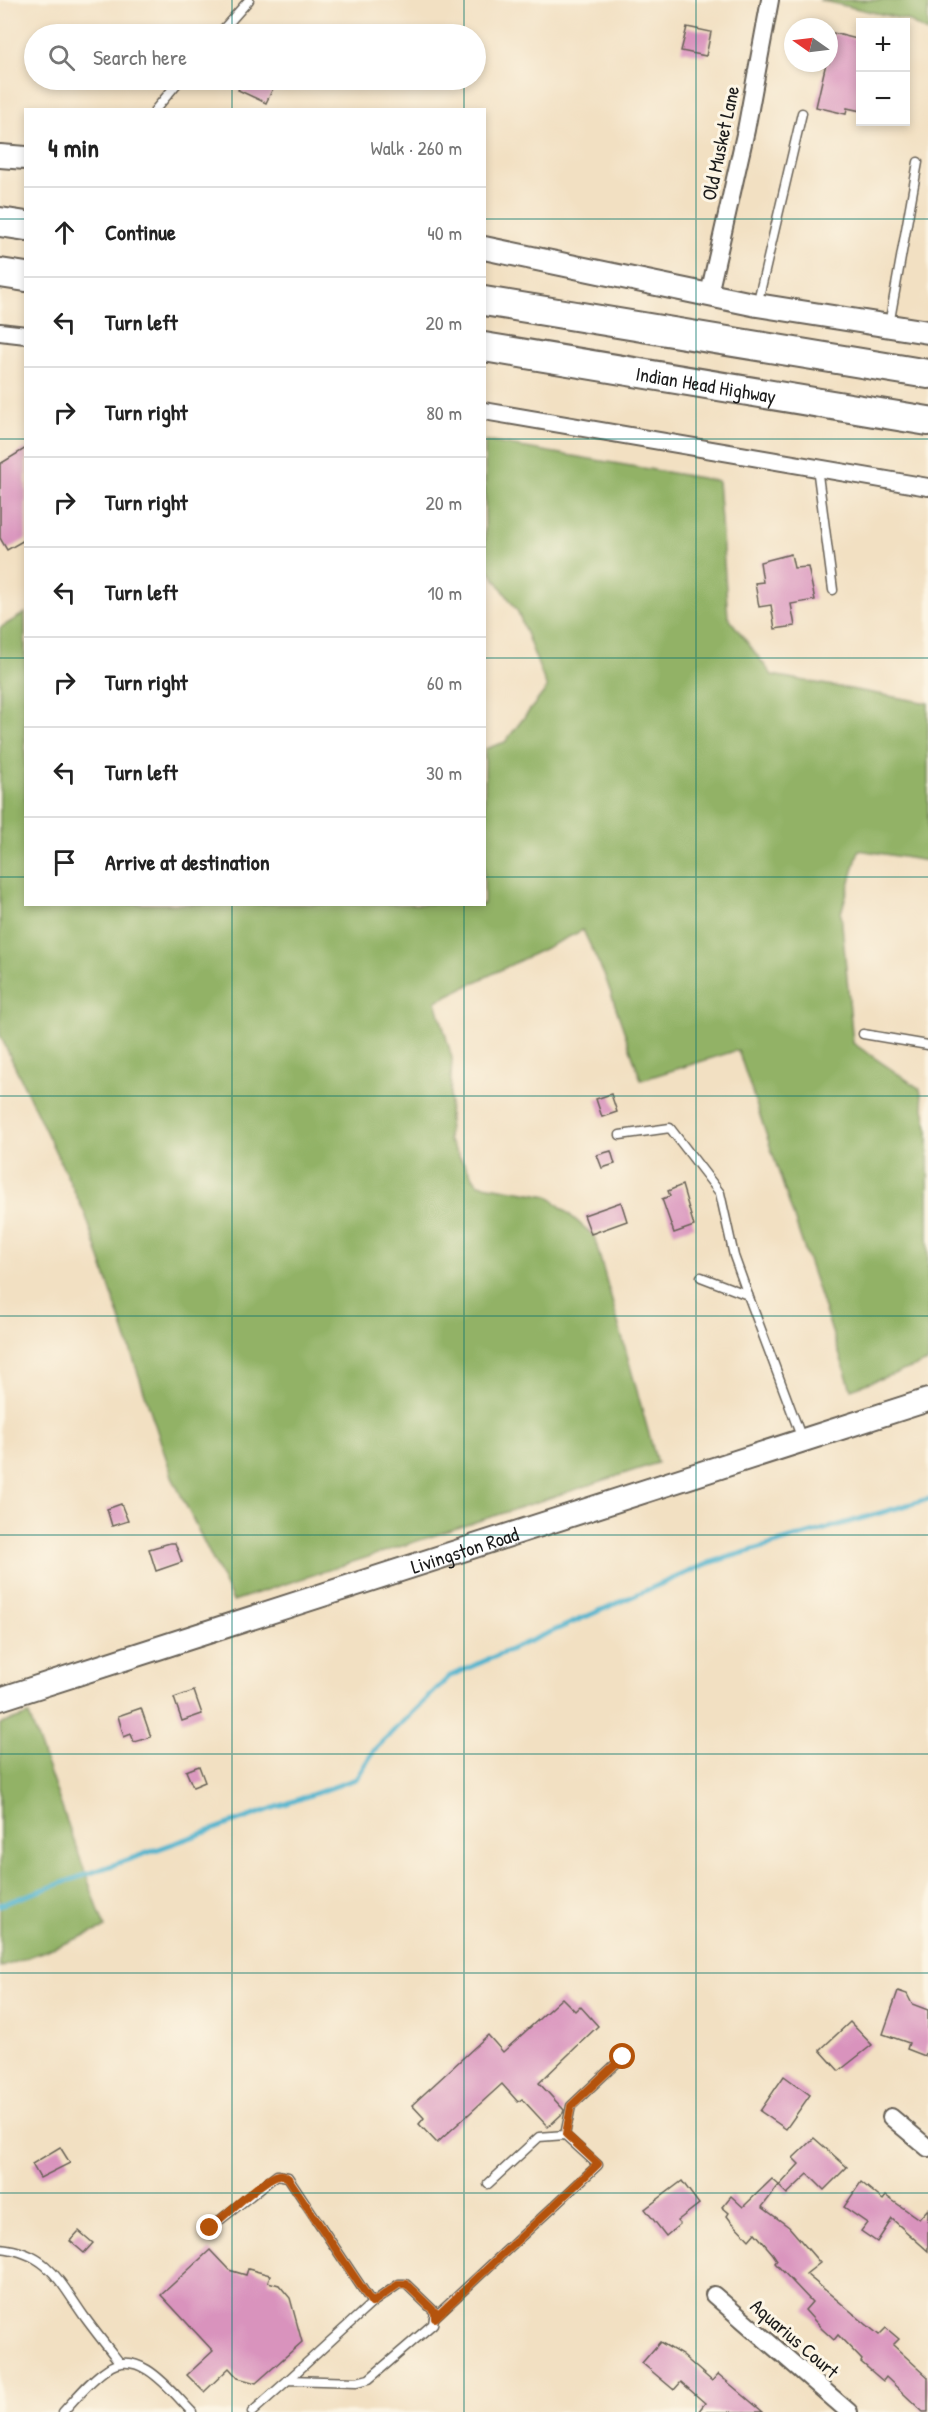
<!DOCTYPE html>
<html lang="en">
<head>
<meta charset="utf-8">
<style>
	:root { --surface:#fff; --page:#f2f2f2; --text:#222; --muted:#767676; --line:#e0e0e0 }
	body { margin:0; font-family:"Patrick Hand",sans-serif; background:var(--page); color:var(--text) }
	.controls { position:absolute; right:18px; top:18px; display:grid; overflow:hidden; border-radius:0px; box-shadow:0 3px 9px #0003 }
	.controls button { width:54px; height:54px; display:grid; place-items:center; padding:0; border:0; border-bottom:2px solid var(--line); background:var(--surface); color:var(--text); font:30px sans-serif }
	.compass { position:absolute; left:784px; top:18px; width:54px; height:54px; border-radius:50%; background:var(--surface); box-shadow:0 3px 9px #0003; rotate:284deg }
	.stop { position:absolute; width:18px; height:18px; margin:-14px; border:4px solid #b45309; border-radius:50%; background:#fff }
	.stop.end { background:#b45309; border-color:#fff; box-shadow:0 2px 6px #0008 }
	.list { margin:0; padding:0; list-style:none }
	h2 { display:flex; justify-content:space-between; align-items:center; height:78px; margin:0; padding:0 24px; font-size:26px }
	h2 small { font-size:20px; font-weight:400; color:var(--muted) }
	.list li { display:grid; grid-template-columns:39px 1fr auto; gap:18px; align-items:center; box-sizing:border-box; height:90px; padding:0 24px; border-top:2px solid var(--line) }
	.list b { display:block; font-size:22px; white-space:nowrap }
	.list em { font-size:20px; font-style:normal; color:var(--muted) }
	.icon { flex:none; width:33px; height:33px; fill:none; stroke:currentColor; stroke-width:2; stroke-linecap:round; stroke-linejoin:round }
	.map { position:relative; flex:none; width:928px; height:2412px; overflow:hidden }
	.search { position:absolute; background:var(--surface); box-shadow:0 3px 9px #0003; left:24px; top:24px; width:462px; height:66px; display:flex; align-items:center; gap:15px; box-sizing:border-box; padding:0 21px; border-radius:33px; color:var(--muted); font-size:22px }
	.panel { position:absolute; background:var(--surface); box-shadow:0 3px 9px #0003; left:24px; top:108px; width:462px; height:798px; border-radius:0px }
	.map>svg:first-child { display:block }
	.forest { fill:#92b266; stroke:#576741; stroke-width:1.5 }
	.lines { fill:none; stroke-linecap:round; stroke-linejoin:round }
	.stream { stroke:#4eb2cd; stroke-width:5 }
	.building { fill:#d993bd }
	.lane-casing { stroke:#676156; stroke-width:11 }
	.street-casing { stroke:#676156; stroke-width:20 }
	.secondary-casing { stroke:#676156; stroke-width:26 }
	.highway-casing { stroke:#676156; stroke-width:32 }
	.lane { stroke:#fff; stroke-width:8 }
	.street { stroke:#fff; stroke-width:16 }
	.secondary { stroke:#fff; stroke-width:22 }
	.highway { stroke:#fff; stroke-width:28 }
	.route { stroke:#b45309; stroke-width:8 }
	.grid { fill:none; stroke:#0f766e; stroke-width:1.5; stroke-opacity:0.55 }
	.labels { text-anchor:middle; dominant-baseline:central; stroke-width:6; stroke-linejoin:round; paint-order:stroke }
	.street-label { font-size:20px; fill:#1c1c1c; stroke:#fcf5e5 }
</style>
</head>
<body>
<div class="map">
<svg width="928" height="2412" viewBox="0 0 928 2412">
	<rect width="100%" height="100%" fill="#fcf5e5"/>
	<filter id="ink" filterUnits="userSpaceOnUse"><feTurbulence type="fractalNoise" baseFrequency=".0167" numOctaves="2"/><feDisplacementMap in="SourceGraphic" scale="12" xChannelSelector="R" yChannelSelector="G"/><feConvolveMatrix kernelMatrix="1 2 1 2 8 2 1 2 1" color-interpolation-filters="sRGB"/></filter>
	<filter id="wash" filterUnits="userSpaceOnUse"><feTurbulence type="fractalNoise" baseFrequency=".008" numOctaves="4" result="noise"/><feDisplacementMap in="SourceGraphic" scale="24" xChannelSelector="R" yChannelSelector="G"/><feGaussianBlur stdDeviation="1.35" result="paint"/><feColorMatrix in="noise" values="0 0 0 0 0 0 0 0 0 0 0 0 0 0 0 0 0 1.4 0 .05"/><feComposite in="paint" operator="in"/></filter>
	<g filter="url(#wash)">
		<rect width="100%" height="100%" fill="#f2e0c2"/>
		<g class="forest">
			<polygon points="819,0 928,0 928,33 907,20"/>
			<polygon points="485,441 718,481 728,617 772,675 928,703 928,861 859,850 841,913 853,1043 920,1089 928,1128 928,1362 851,1389 738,1050 641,1080 606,979 583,930 436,1001 452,1058 448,1140 478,1184 548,1196 594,1236 657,1463 233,1601 173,1479 86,1216 0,1035 0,628 25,613 26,904 484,904 485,749 505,742 547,688 518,612 485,564"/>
			<polygon points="29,1715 105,1928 0,1968 0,1724"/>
		</g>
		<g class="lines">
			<polyline class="stream" points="0,1905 356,1779 375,1749 450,1676 709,1563 928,1499"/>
		</g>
		<g id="blocks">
			<g class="building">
				<polygon points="687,27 711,32 706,56 681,51"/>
				<polygon points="833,33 861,40 861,111 847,108 846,114 816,107 826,63 829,63"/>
				<polygon points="244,80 277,80 266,103 238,90"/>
				<polygon points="26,448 26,539 7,550 0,538 0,464"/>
				<polygon points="791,554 794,568 808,567 815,600 791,604 795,626 775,629 771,605 759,607 755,583 763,582 760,562"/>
				<polygon points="611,1094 617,1112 602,1117 596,1099"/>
				<polygon points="611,1151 615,1164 602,1168 597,1155"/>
				<polygon points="682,1185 694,1226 674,1233 662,1199 670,1196 668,1191"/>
				<polygon points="621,1202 627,1221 591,1234 584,1215"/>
				<polygon points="121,1504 128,1521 112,1526 107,1509"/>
				<polygon points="170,1543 175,1543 182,1562 156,1571 149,1549"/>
				<polygon points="194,1691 202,1714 182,1721 174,1698"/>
				<polygon points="141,1708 151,1737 134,1742 131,1734 124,1737 118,1716"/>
				<polygon points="199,1766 205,1782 193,1787 186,1771"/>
				<polygon points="898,1991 907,1994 912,2004 928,2010 928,2046 925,2056 907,2049 909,2043 883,2034"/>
				<polygon points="562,1998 575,2011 580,2006 598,2026 539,2083 564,2110 563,2113 548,2127 522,2099 518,2102 502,2084 437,2143 419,2124 424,2118 412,2105 488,2035 503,2052"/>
				<polygon points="850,2022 872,2045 839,2071 820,2050"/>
				<polygon points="784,2076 810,2095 786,2129 760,2111"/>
				<polygon points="814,2138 847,2167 824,2190 808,2174 787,2194 779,2186 799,2164 793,2158"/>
				<polygon points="60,2147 70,2163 40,2178 32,2164"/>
				<polygon points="772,2179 779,2185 762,2207 789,2227 820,2263 806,2274 879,2335 886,2328 899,2339 893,2345 928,2377 928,2412 923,2412 886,2377 883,2381 861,2362 862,2360 838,2335 834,2340 822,2329 805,2310 812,2302 775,2263 777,2260 773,2254 755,2233 749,2240 730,2220 727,2216 729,2213 722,2207 731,2196 743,2207"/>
				<polygon points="682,2181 699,2204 677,2221 680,2224 666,2236 645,2209"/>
				<polygon points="861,2182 883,2200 886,2196 919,2219 928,2209 928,2251 892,2219 877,2242 861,2231 867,2223 844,2207"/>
				<polygon points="79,2231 93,2243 84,2253 70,2241"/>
				<polygon points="210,2250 229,2270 246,2275 248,2269 270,2275 268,2282 279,2285 290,2298 302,2342 256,2383 238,2378 229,2368 204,2392 187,2375 213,2351 161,2295"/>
				<polygon points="660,2342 682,2355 712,2381 718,2374 763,2412 698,2412 705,2403 681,2382 674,2390 642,2363"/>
			</g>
		</g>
	</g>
	<g filter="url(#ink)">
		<use href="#blocks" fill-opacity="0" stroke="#676156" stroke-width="1.5"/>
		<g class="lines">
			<g class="lane-casing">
				<g id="lane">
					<polyline points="219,34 249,0"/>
					<polyline points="155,110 180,80"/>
					<polyline points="757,305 802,113"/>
					<polyline points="889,325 918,162"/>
					<polyline points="817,467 833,590"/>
					<polyline points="863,1034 928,1045"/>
					<polyline points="620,1135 670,1128 720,1193 734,1256 748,1295"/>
					<polyline points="701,1277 748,1295 802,1439"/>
					<polyline points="565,2135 571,2106 623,2057"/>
					<polyline points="210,2228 277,2175 288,2177 372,2303 399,2284 406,2284 435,2312 433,2324 369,2379 357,2382 288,2380 252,2412"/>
					<path d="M0,2248C50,2253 60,2283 86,2319C97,2334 109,2349 120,2363"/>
					<polyline points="435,2317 598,2165 565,2135 539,2137 488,2184"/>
					<polyline points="288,2380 372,2303"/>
					<path d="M63,2412C76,2398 90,2380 107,2369C139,2346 172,2392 192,2412"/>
				</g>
			</g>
			<g class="street-casing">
				<g id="street">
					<polyline points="709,294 746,130 770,0"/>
					<polyline points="0,332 26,335"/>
					<polyline points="484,411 928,487"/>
					<polyline points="891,2117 928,2148"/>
					<polyline points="714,2295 849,2412"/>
				</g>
			</g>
			<g class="secondary-casing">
				<g id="secondary">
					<polyline points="0,156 26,158"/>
					<polyline points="484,248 757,305 928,332"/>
					<path id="s1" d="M0,1699L928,1400"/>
				</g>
			</g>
			<g class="highway-casing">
				<g id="highway">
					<polyline points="0,222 26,226"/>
					<polyline points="0,273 26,277"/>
					<polyline points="484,301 928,374"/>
					<path id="s2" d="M484,347L928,421"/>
				</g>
			</g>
			<use href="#lane" class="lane"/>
			<use href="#street" class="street"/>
			<use href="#secondary" class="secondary"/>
			<use href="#highway" class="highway"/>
		</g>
	</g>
	<g class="lines" filter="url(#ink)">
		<path class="route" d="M210,2228C223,2217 265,2177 279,2175C282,2174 285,2176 288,2178L372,2303L399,2284H406L435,2312V2318L598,2164L566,2134L571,2106L623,2057"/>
	</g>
	<path class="grid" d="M232,0V34M464,0V34M696,0V2412M232,80V110M464,80V110M0,219H26M484,219H928M0,439H26M484,439H928M0,658H26M484,658H928M0,877H26M484,877H928M232,904V2412M464,904V2412M0,1096H928M0,1316H928M0,1535H928M0,1754H928M0,1973H928M0,2193H928"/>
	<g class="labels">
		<g class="street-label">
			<text transform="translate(720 143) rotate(-78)">Old Musket Lane</text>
			<text stroke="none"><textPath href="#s2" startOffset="225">Indian Head Highway</textPath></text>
			<text stroke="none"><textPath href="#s1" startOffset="488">Livingston Road</textPath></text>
			<text transform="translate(795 2338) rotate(41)">Aquarius Court</text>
		</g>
	</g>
</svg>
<div class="controls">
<button>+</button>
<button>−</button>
</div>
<svg class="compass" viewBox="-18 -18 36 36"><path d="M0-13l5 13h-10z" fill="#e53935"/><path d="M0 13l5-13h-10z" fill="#767676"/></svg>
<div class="stop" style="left:623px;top:2057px"></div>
<div class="stop end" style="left:210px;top:2228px"></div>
<div class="search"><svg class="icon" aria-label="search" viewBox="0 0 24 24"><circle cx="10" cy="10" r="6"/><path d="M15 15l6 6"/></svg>Search here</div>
<section class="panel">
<h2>4 min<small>Walk · 260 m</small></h2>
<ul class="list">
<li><svg class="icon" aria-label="ahead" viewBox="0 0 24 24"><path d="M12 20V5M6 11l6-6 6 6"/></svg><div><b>Continue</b></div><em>40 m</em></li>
<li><svg class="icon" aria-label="left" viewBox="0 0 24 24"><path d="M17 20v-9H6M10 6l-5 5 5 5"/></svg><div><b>Turn left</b></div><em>20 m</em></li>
<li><svg class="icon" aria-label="right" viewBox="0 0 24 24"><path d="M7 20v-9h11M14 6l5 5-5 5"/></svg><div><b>Turn right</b></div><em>80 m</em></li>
<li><svg class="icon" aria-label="right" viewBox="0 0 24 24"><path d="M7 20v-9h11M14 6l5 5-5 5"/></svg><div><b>Turn right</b></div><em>20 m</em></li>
<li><svg class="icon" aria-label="left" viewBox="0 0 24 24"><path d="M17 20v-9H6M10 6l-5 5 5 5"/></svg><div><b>Turn left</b></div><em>10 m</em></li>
<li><svg class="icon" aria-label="right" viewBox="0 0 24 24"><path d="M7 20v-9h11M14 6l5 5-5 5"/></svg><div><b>Turn right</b></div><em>60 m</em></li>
<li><svg class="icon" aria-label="left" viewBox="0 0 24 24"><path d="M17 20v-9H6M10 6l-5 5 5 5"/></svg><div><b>Turn left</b></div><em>30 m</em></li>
<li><svg class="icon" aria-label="arrive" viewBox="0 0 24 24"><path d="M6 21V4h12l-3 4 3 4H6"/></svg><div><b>Arrive at destination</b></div></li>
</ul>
</section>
</div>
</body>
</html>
